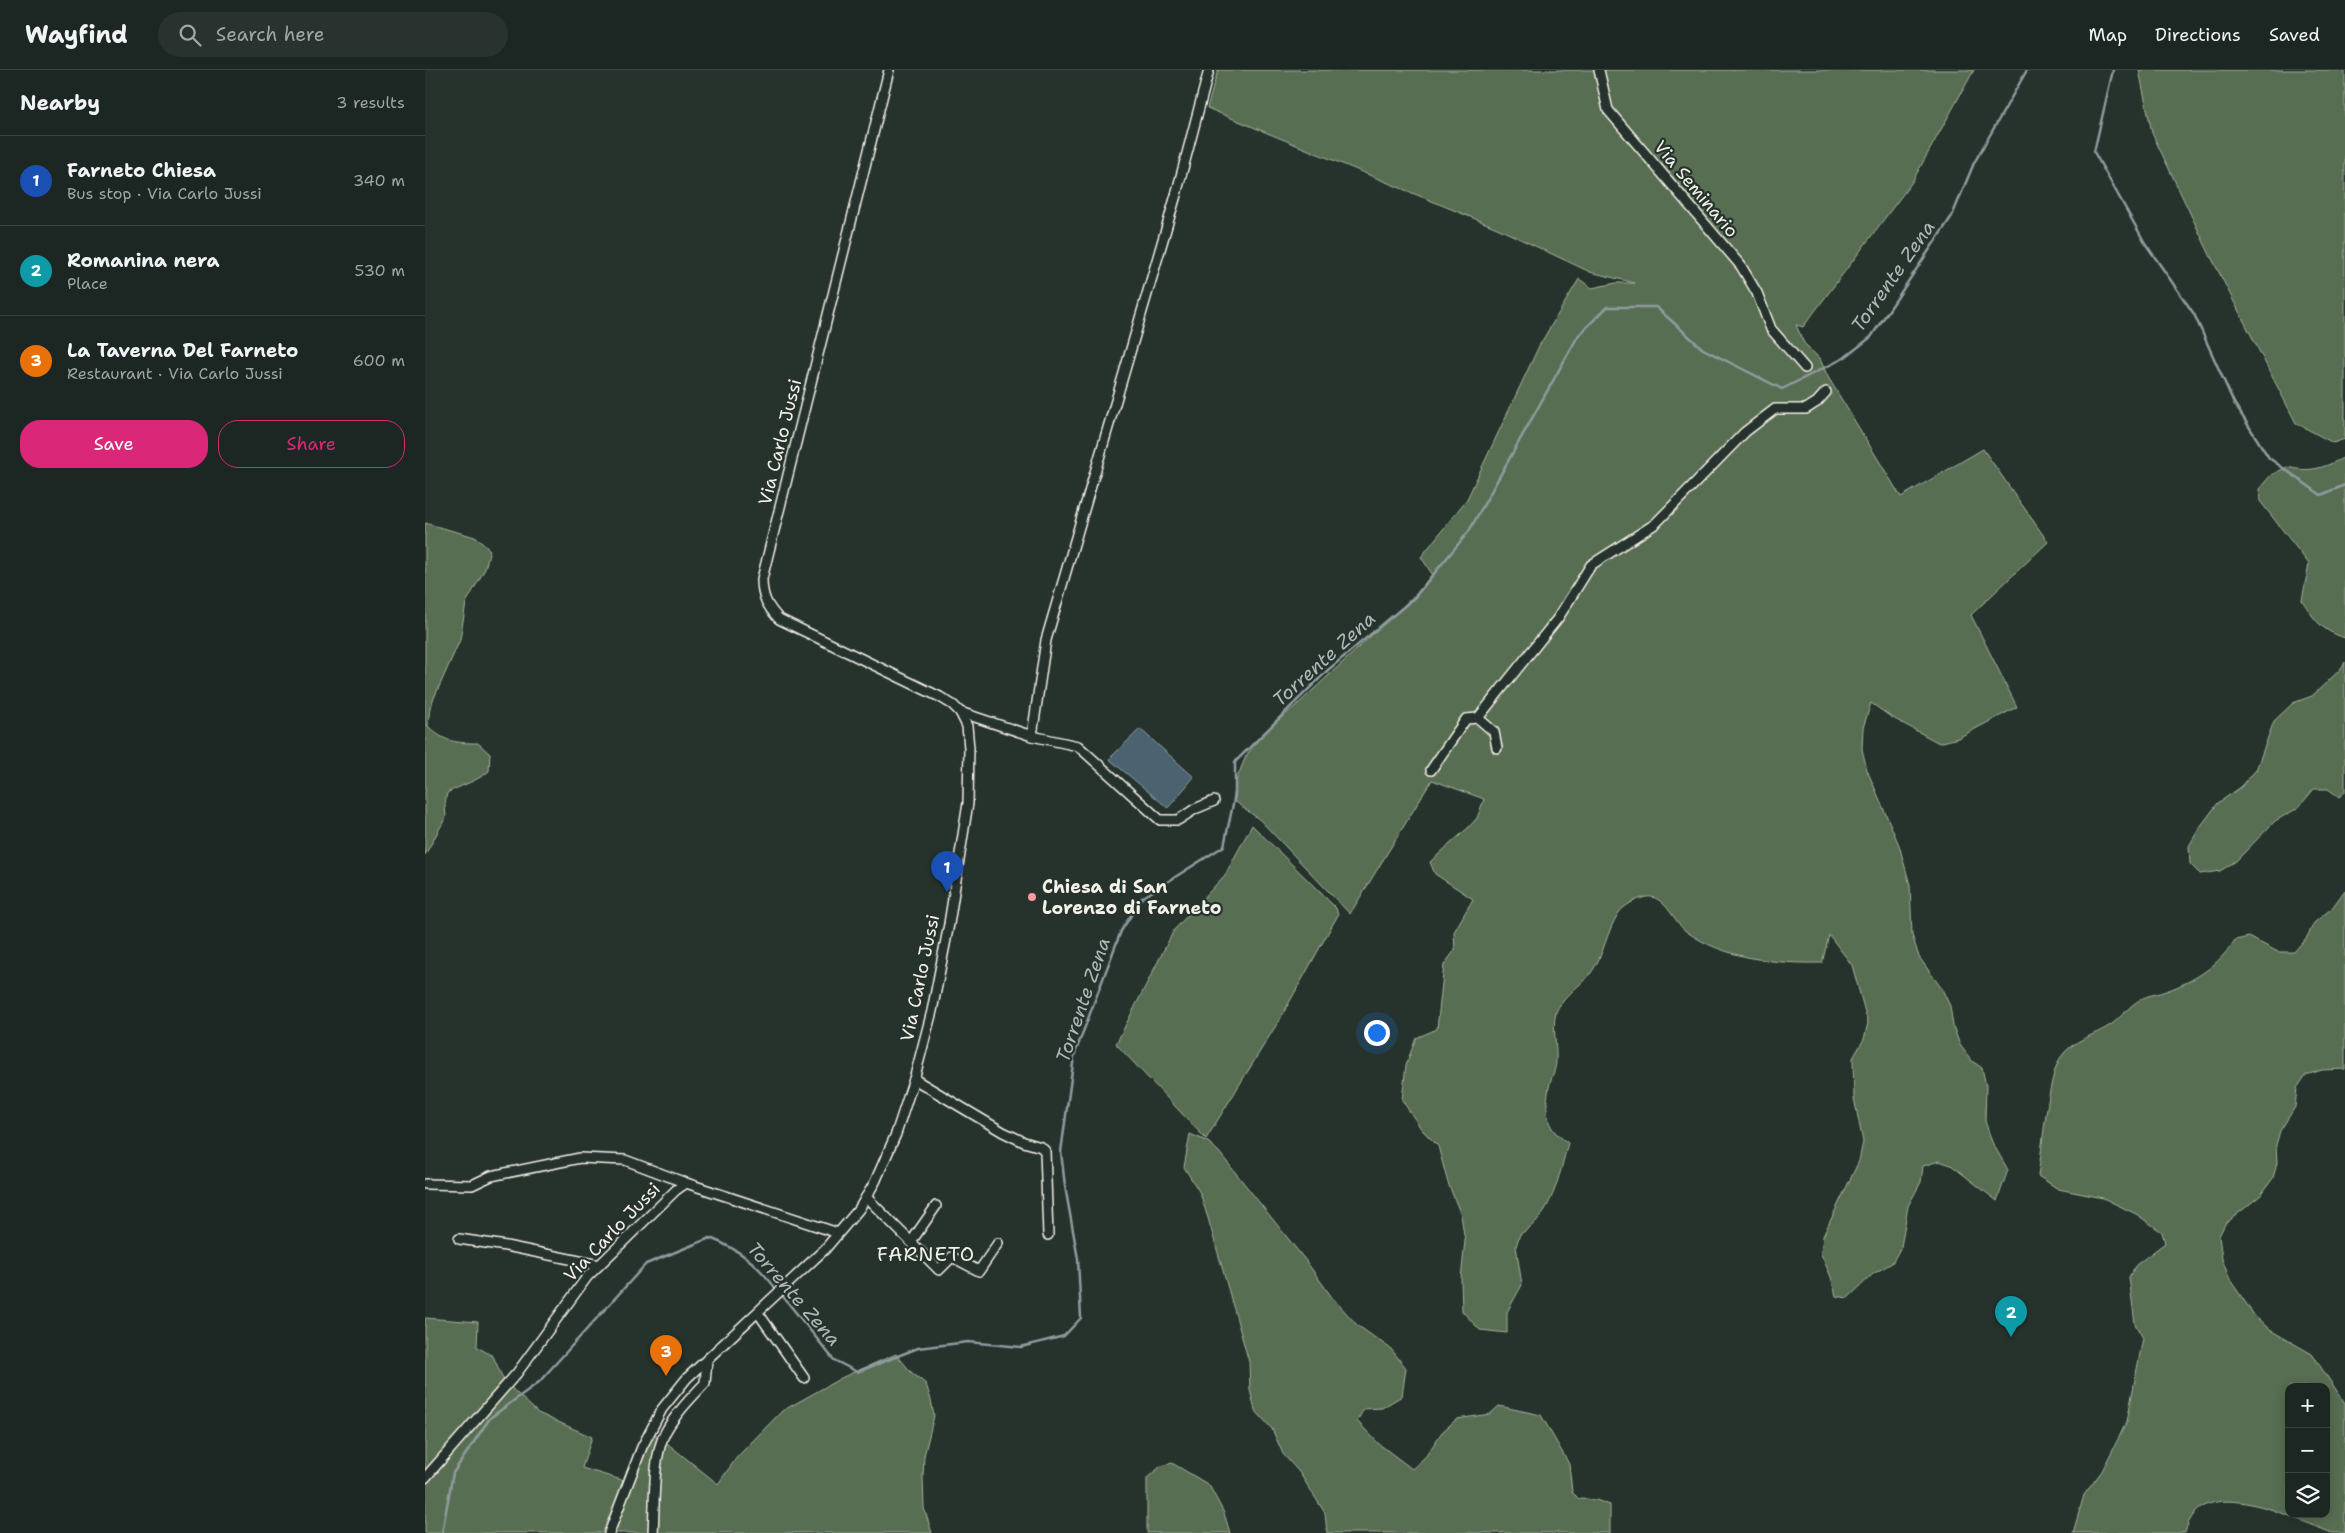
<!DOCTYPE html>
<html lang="en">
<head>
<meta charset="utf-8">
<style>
	:root { --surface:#1c2622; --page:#29322f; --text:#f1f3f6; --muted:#a0a5a5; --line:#3a4340; --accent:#db2777 }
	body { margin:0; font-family:"Shantell Sans",sans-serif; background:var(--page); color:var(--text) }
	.controls { position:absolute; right:15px; bottom:15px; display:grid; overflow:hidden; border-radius:10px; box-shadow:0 2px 12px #0003 }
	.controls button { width:45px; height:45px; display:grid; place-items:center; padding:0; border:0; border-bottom:1px solid var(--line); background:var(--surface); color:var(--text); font:25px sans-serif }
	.you { position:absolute; left:951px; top:962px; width:18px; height:18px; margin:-12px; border:4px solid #fff; border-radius:50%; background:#1a73e8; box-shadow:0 0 0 8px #1a73e833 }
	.badge { display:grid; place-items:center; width:32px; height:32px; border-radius:50%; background:var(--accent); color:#fff; font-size:16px; font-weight:700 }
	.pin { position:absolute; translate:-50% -41px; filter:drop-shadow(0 1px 2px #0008) }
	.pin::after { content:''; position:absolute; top:26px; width:18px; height:15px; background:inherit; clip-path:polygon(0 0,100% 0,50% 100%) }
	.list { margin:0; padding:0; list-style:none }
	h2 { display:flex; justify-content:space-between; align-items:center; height:65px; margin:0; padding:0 20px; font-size:21px }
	h2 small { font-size:16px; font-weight:400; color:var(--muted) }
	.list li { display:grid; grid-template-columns:32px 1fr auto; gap:15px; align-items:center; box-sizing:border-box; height:90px; padding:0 20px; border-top:1px solid var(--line) }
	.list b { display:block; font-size:19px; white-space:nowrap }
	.list p { margin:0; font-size:16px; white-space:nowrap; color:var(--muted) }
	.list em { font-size:16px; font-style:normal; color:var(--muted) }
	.actions { display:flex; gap:10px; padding:15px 20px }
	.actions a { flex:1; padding:11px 0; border:1px solid var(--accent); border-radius:20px; text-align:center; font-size:18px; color:var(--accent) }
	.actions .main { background:var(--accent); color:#fff }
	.icon { flex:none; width:28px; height:28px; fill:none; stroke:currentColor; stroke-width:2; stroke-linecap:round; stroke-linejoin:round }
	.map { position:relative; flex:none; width:1920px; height:1463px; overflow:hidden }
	header { display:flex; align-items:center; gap:30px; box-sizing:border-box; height:70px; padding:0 25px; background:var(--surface); border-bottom:1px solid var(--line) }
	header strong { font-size:24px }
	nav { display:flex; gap:28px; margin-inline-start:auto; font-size:18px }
	.search { width:350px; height:45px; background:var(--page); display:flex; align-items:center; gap:12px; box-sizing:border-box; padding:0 18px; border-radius:28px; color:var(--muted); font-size:19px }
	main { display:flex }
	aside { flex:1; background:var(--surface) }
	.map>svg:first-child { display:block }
	.green { fill:#596e52; stroke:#a6b09d; fill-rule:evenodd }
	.water { fill:#4b6470; stroke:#8f9ca0 }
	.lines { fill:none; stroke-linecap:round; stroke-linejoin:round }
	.stream { stroke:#8f9ca0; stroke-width:2.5 }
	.minor-casing { stroke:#f4f1e8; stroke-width:12 }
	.minor { stroke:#26332d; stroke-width:9 }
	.poi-dot { fill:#ff9aa2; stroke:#26332d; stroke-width:2 }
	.labels { text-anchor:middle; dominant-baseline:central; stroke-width:4.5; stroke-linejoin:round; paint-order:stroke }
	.street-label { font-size:18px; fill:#f4f1e8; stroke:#26332d }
	.poi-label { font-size:18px; font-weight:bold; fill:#f4f1e8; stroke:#26332d; text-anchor:start }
	.water-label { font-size:19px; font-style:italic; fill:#b0b9b8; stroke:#26332d }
	.quarter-label { font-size:20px; letter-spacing:1px; fill:#f4f1e8; stroke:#26332d }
</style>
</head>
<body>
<header>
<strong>Wayfind</strong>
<div class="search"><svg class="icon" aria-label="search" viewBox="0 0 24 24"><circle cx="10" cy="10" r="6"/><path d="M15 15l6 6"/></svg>Search here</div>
<nav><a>Map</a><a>Directions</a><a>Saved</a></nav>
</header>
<main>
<aside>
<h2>Nearby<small>3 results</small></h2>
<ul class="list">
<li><span class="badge" style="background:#1a4fb4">1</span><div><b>Farneto Chiesa</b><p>Bus stop · Via Carlo Jussi</p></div><em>340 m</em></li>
<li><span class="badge" style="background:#0f9aa8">2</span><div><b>Romanina nera</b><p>Place</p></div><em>530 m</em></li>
<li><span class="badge" style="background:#e8710a">3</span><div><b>La Taverna Del Farneto</b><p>Restaurant · Via Carlo Jussi</p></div><em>600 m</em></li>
</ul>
<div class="actions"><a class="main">Save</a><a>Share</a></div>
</aside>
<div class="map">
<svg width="1920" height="1463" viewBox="0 0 1920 1463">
	<rect width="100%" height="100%" fill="#26332d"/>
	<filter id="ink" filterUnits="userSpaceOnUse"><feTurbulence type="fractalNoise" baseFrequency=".02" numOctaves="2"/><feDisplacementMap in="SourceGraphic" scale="10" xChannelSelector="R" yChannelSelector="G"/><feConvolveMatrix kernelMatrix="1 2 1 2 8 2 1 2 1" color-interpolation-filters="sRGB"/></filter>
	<g filter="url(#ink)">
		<g class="green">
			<path d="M793,0H1549L1487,112L1378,257L1371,255L1379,273L1395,289L1403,307L1476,427L1558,379L1623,472L1546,545L1592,637L1533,668L1514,673L1466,647L1446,633L1438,658L1437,679L1442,700L1474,775L1485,815L1487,865L1494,887L1517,919L1525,936L1528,956L1535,975L1547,991L1557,998L1561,1016L1560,1051L1567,1072L1583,1100L1572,1131L1526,1095L1514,1091L1498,1096L1496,1112L1483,1136L1476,1177L1467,1193L1448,1204L1423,1228L1411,1226L1406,1207L1396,1184L1398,1166L1434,1091L1438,1072L1429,1028L1428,988L1439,969L1443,953L1427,895L1404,865L1397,893C1352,894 1300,889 1262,862C1249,853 1240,824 1221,827C1211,829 1198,836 1193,844C1181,863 1179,885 1166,903C1157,914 1135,930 1131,942C1127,958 1132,975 1131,991C1131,999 1127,1006 1125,1013C1122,1026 1119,1046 1127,1058C1130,1063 1138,1069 1143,1073C1134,1106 1127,1147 1095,1164L1091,1176L1097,1215L1082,1242V1263L1055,1260L1037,1241L1036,1209L1040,1171L1036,1145L1023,1113L1013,1076L997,1060L977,1030L981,995L991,968L1012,959L1019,895L1030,880L1029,862L1048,829L1010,804L1005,792L1044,757L1052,748L1059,729L1007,710L925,844L835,750L808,730L812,708L821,686L836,665L874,633L992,523L1007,504L996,487L1042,429L1114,276L1154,209L1167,218L1191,213H1210L1165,202L1072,158L782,38Z"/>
			<polygon points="1714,0 1920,0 1920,369 1908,373 1871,353 1784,183 1727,63"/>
			<path d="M1920,387V568C1896,560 1890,551 1877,530L1884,494L1835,431L1834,419L1846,405L1862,397C1886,403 1898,398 1920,387Z"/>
			<path d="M0,453L50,467L65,480L60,499L41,533L35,570L5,637L3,656C19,672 30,673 53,673L65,684L64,701C51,712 36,715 22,723L20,735L21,747L0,785Z"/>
			<polygon points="1920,592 1920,722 1914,727 1903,719 1889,719 1873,738 1850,751 1811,791 1795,801 1775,804 1765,794 1764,776 1775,757 1793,733 1816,717 1831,700 1849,651 1868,633 1887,626 1917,598"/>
			<polygon points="827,755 911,838 913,845 855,949 781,1069 691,974 749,860 800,805"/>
			<path d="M1920,820V999L1897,1000L1881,1005L1872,1018L1870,1037L1855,1061L1851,1075L1852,1093L1848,1108L1836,1125L1800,1154L1794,1166L1797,1189L1805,1210L1829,1245L1845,1260L1887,1284L1920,1333V1463H1907C1869,1449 1775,1399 1760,1463H1648L1659,1425L1677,1401L1702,1351L1718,1268L1710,1254L1704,1207L1711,1195L1740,1173L1737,1162L1711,1144L1678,1128L1633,1119L1613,1106C1617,1081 1623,1004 1636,987C1648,969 1670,966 1687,954C1697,946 1704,936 1716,929C1723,925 1733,924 1741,921C1770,911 1794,895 1810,870L1824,867L1853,882H1869L1882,867L1889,853L1907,838ZM1864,1317H1901V1444H1864Z"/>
			<polygon points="765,1064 782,1071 794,1082 881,1191 906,1226 932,1255 966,1279 981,1298 977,1326 957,1338 939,1339 932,1351 954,1374 987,1399 1001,1386 1017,1362 1032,1349 1065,1344 1074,1336 1116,1345 1144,1394 1147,1422 1154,1429 1171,1430 1185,1435 1185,1463 902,1463 900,1443 874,1402 858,1384 847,1359 830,1340 825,1320 824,1292 783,1148 775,1123 759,1097"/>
			<polygon points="0,1248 53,1252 52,1277 68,1286 79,1311 113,1343 167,1367 157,1398 203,1412 228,1362 293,1414 312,1387 357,1341 418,1307 471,1284 486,1302 501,1314 506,1330 509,1346 499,1386 498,1408 499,1438 507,1463 0,1463"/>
			<polygon points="747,1393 784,1415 799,1443 805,1463 722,1463 722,1408 736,1396"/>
		</g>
		<polygon class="water" points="715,659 769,707 743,738 684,689"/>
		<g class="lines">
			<g class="stream">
				<polyline points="1688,0 1669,82 1720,173 1769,244 1809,333 1844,388 1896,425 1920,415"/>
				<polyline points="356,1224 409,1290 432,1302 493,1278 543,1272 596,1277 639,1266 656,1248 653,1189 640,1116 636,1082 649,986 696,861 717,828 799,776 810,725 810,692 903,600 989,528 1044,461 1153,266 1182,237 1231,237 1278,279 1357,319 1419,288 1446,267 1527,146 1549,93 1602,0"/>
				<path d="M17,1463L28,1403L65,1348L114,1312L221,1194L285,1168C316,1180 332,1194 352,1220"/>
			</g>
			<g class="minor-casing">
				<g id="minor">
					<polyline points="1174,0 1183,40 1316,196 1332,223 1346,259 1380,298"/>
					<polyline points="535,642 607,666 653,676 735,750 753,750 770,739 789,731"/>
					<polyline points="1053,648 1069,662 1072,678"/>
					<polyline points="607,666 621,570 751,125 784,0"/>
					<polyline points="1006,700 1041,649 1053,648 1133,548 1166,495 1230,454 1320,362 1350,339 1381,339 1392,332 1401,322"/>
					<polyline points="489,1009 578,1062 599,1072 616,1077 620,1081 623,1165"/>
					<polyline points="0,1114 47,1115 66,1106 155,1088 200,1090 261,1113"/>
					<polyline points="441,1127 514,1200 527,1187 554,1201 573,1173"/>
					<polyline points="34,1169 81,1176 174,1195"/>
					<polyline points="486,1172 511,1136"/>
					<polyline points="336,1247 379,1308"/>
					<polyline points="0,1408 92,1303 162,1207 251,1120 261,1113 413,1163"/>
					<path d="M184,1463L217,1377L237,1339L262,1308L400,1179L434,1139L450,1112L471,1064L490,1006L507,941L524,854L543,733L544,678L542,656L535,642L528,635L515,627L354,549C342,536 337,527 337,509L464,0"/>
					<path d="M228,1463C230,1434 227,1386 241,1361C251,1343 266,1328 280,1313L282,1290"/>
				</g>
			</g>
			<use href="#minor" class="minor"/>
		</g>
	</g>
	<circle class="poi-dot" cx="607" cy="827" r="5"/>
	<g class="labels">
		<g class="street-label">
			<text transform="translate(1271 119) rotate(50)">Via Seminario</text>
			<text transform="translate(355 372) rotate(-76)">Via Carlo Jussi</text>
			<text transform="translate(495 908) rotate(-78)">Via Carlo Jussi</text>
			<text transform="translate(187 1162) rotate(-46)">Via Carlo Jussi</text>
		</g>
		<g class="poi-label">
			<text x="617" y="817">Chiesa di San<tspan x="617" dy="21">Lorenzo di Farneto</tspan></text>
		</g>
		<g class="water-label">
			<text transform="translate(1468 206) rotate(-55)">Torrente Zena</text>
			<text transform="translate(899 589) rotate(-42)">Torrente Zena</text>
			<text transform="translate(658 930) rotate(-71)">Torrente Zena</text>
			<text transform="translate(369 1224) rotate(49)">Torrente Zena</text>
		</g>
		<g class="quarter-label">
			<text x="501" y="1184">FARNETO</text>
		</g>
	</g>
</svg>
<div class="controls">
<button>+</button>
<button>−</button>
<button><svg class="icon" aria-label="layers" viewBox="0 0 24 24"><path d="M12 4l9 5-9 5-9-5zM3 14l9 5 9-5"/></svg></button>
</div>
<div class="you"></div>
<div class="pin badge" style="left:522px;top:822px;background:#1a4fb4">1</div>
<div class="pin badge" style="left:1586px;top:1267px;background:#0f9aa8">2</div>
<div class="pin badge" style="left:241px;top:1306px;background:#e8710a">3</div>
</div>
</main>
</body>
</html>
